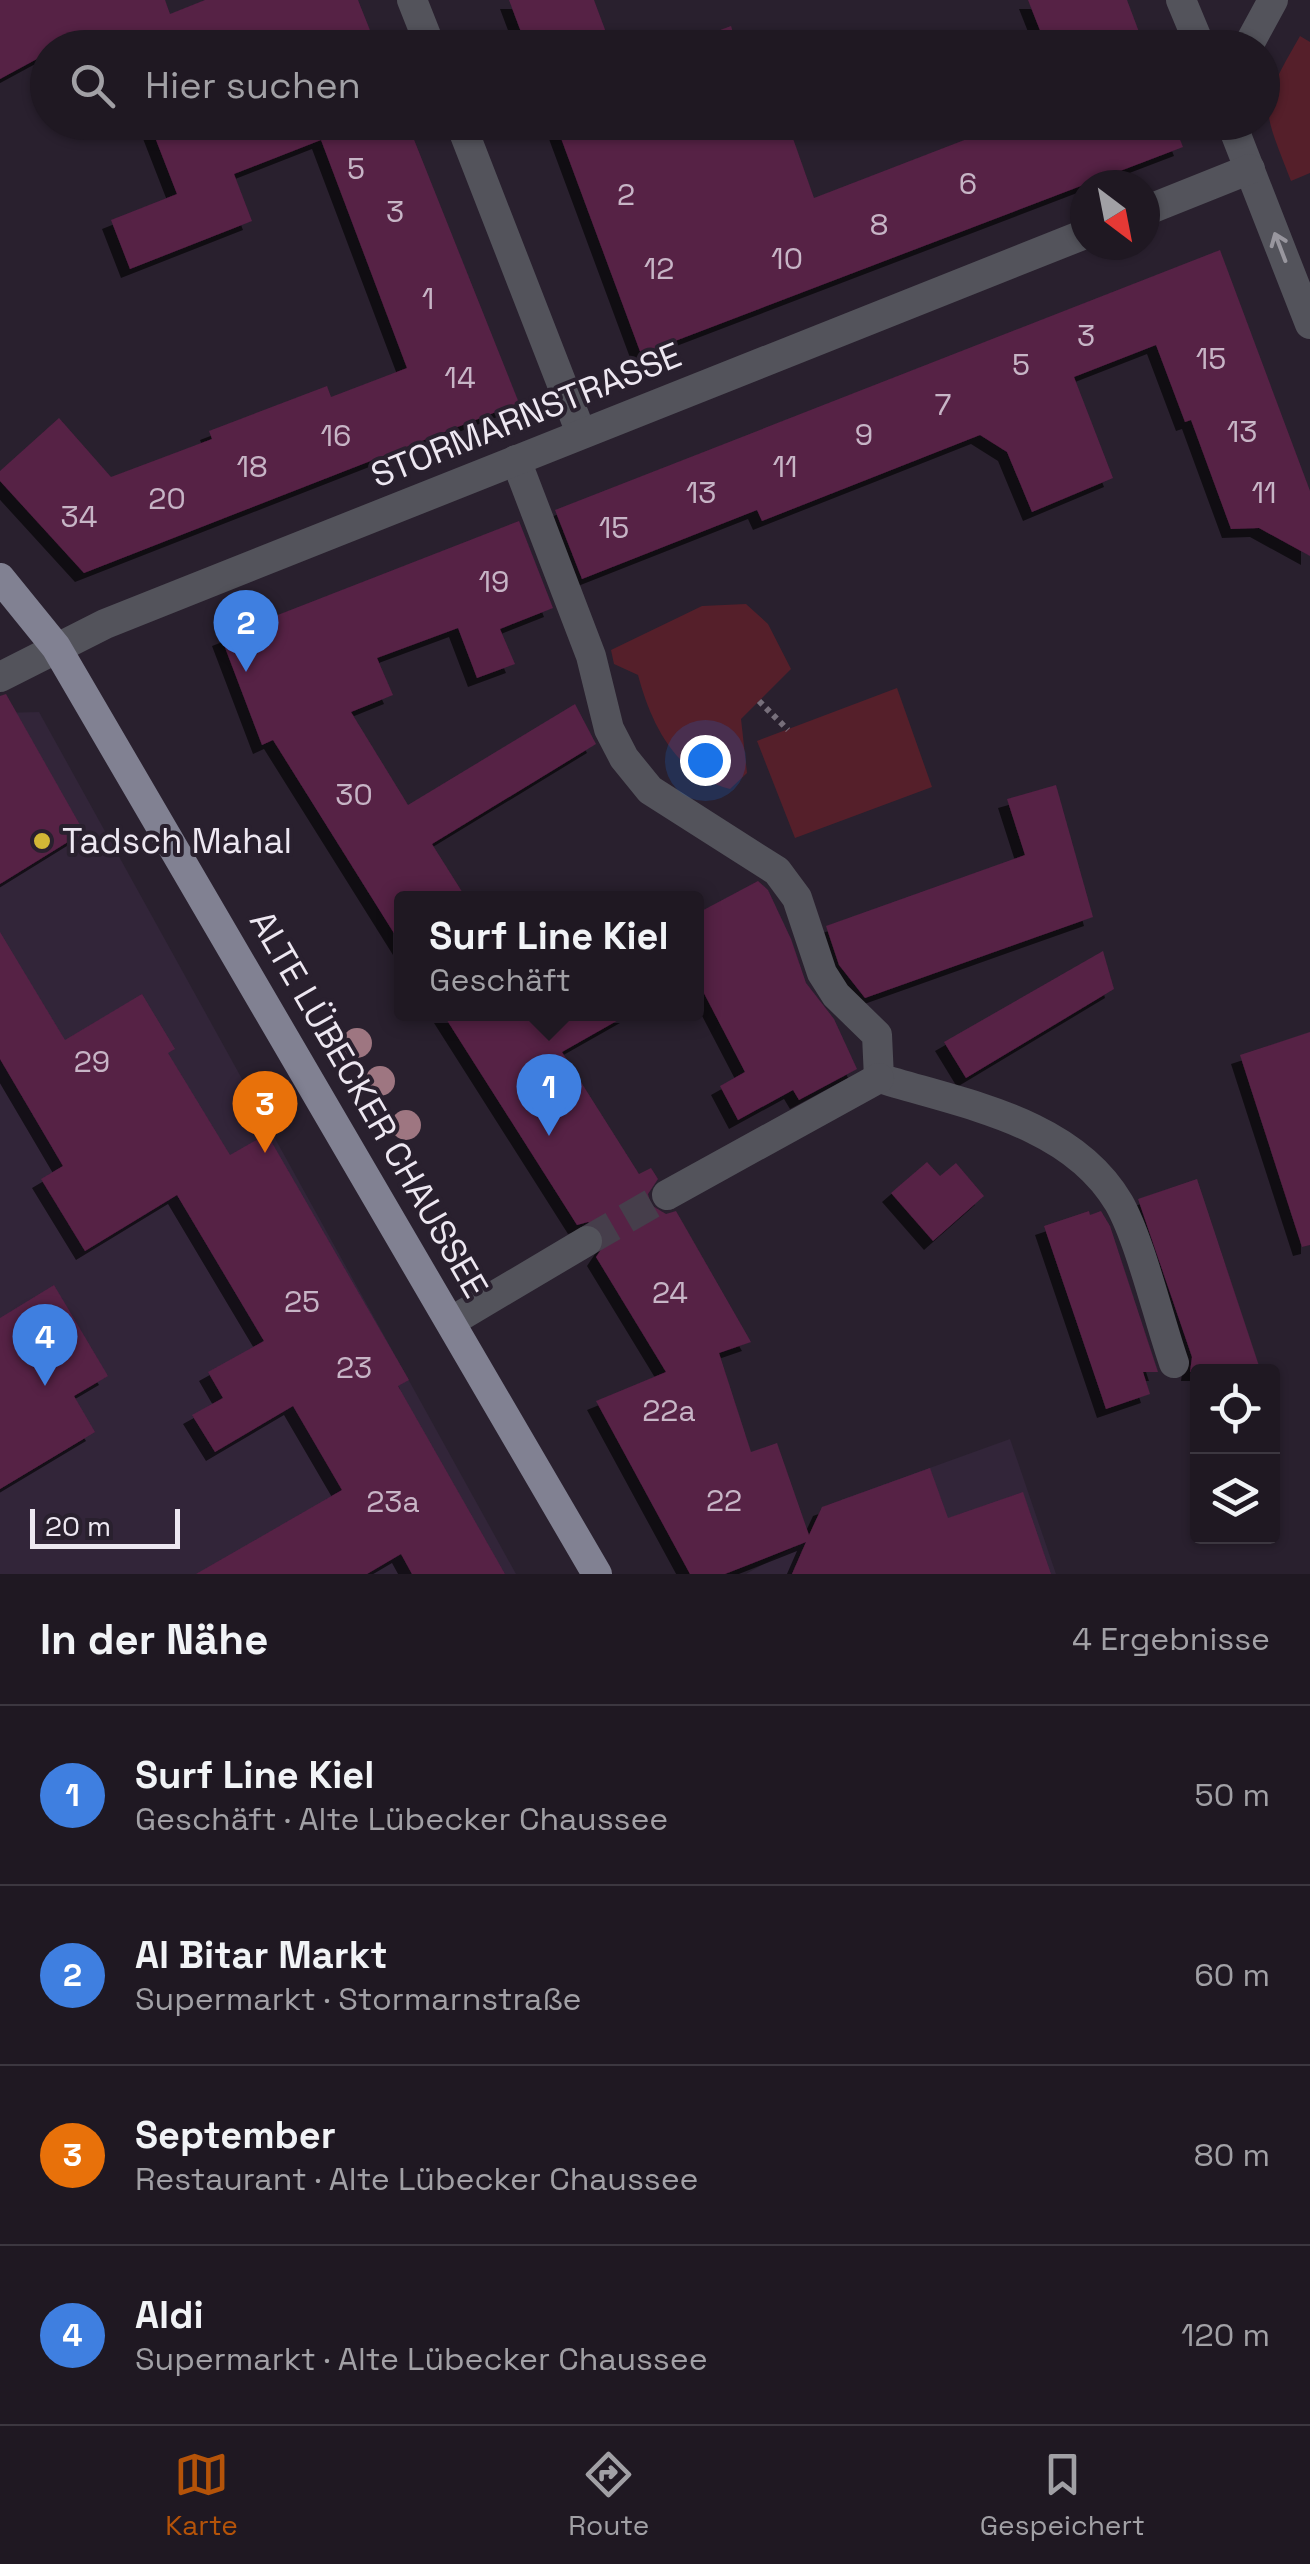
<!DOCTYPE html>
<html lang="de">
<head>
<meta charset="utf-8">
<style>
	:root { --surface:#1f1822; --page:#27212a; --text:#f1f3f6; --muted:#a1a0a5; --line:#3c3740; --accent:#b45309 }
	body { margin:0; font-family:"Space Grotesk",sans-serif; background:var(--page); color:var(--text) }
	.controls { position:absolute; right:30px; bottom:30px; display:grid; overflow:hidden; border-radius:10px; box-shadow:0 2px 8px #0004 }
	.controls button { width:90px; height:90px; display:grid; place-items:center; padding:0; border:0; border-bottom:2px solid var(--line); background:var(--surface); color:var(--text); font:50px sans-serif }
	.compass { position:absolute; left:1070px; top:170px; width:90px; height:90px; border-radius:50%; background:var(--surface); box-shadow:0 2px 8px #0004; rotate:148deg }
	.scale { position:absolute; left:30px; bottom:25px; width:150px; box-sizing:border-box; padding-left:10px; border:5px solid #ede7f1; border-top:0; font-size:28px; line-height:35px; white-space:nowrap; color:#ede7f1; -webkit-text-stroke:8px #29202e; paint-order:stroke }
	.you { position:absolute; left:705px; top:760px; width:35px; height:35px; margin:-25px; border:8px solid #fff; border-radius:50%; background:#1a73e8; box-shadow:0 0 0 15px #1a73e833 }
	.badge { display:grid; place-items:center; width:65px; height:65px; border-radius:50%; background:var(--accent); color:#fff; font-size:32px; font-weight:700 }
	.pin { position:absolute; translate:-50% -82px; filter:drop-shadow(0 2px 5px #0008) }
	.pin::after { content:''; position:absolute; top:52px; width:35px; height:30px; background:inherit; clip-path:polygon(0 0,100% 0,50% 100%) }
	.popup { position:absolute; left:394px; top:891px; width:310px; height:130px; box-sizing:border-box; display:grid; place-content:center; border-radius:10px; background:var(--surface); filter:drop-shadow(0 2px 8px #0005); font-size:32px; white-space:nowrap; color:var(--muted) }
	.popup b { font-size:38px; color:var(--text) }
	.popup::after { content:''; position:absolute; left:50%; top:100%; margin-left:-20px; border:20px solid transparent; border-top-color:var(--surface) }
	.list { margin:0; padding:0; list-style:none }
	h2 { display:flex; justify-content:space-between; align-items:center; height:130px; margin:0; padding:0 40px; font-size:42px }
	h2 small { font-size:32px; font-weight:400; color:var(--muted) }
	.list li { display:grid; grid-template-columns:65px 1fr auto; gap:30px; align-items:center; box-sizing:border-box; height:180px; padding:0 40px; border-top:2px solid var(--line) }
	.list b { display:block; font-size:38px; white-space:nowrap }
	.list p { margin:0; font-size:32px; white-space:nowrap; color:var(--muted) }
	.list em { font-size:32px; font-style:normal; color:var(--muted) }
	.icon { flex:none; width:55px; height:55px; fill:none; stroke:currentColor; stroke-width:2; stroke-linecap:round; stroke-linejoin:round }
	.map { position:relative; flex:none; width:1310px; height:1574px; overflow:hidden }
	.search { position:absolute; background:var(--surface); box-shadow:0 2px 8px #0004; left:30px; right:30px; top:30px; height:110px; display:flex; align-items:center; gap:25px; box-sizing:border-box; padding:0 35px; border-radius:55px; color:var(--muted); font-size:38px }
	.sheet { height:850px; background:var(--surface) }
	nav { display:flex; justify-content:space-around; align-items:center; box-sizing:border-box; height:140px; border-top:2px solid var(--line); background:var(--surface); font-size:28px; color:var(--muted) }
	nav a { display:grid; justify-items:center; gap:5px }
	nav .on { color:var(--accent) }
	.map>svg:first-child { display:block }
	.built { fill:#322539 }
	.green { fill:#551f2a }
	.building { fill:#562045; filter:url(#shadow) }
	.lines { fill:none; stroke-linecap:round; stroke-linejoin:round }
	.minor-tunnel { stroke:#463e4b; stroke-width:30; stroke-dasharray:30 15; stroke-linecap:butt }
	.path { stroke:#776f7b; stroke-width:6; stroke-dasharray:5 5; stroke-linecap:butt }
	.minor { stroke:#53535b; stroke-width:30 }
	.major { stroke:#818192; stroke-width:30 }
	.tree { fill:#9e7681 }
	.oneway { stroke:#98969e }
	.poi-dot { fill:#d1b736; stroke:#29202e; stroke-width:4 }
	.labels { text-anchor:middle; dominant-baseline:central; stroke-width:8; stroke-linejoin:round; paint-order:stroke }
	.number-label { font-size:30px; fill:#c7b5c6 }
	.street-label { font-size:35px; fill:#ede7f1; stroke:#29202e }
	.poi-label { font-size:35px; fill:#ede7f1; stroke:#29202e; text-anchor:start }
</style>
</head>
<body>
<div class="map">
<svg width="1310" height="1574" viewBox="0 0 1310 1574">
	<defs>
		<filter id="shadow"><feDropShadow dx="-9" dy="9" stdDeviation="0" flood-color="#0009"/></filter>
	</defs>
	<rect width="100%" height="100%" fill="#29202e"/>
	<g class="built">
		<polygon points="39,712 516,1574 0,1574 0,713"/>
		<polygon points="1010,1439 1056,1574 746,1574 845,1518 841,1500"/>
	</g>
	<g class="green">
		<path d="M1300,36L1310,42V173L1291,181C1261,103 1258,110 1300,36Z"/>
		<path d="M746,604L768,624L791,669L741,719L747,773L730,789C676,775 651,724 638,675L614,664L611,650L702,606Z"/>
		<polygon points="897,688 932,787 795,838 757,741"/>
	</g>
	<g class="building">
		<polygon points="0,0 165,0 170,14 205,0 358,0 377,48 48,48 48,53 0,79"/>
		<polygon points="509,0 594,0 607,35 617,32 623,48 527,48"/>
		<polygon points="1028,0 1127,0 1145,48 1047,48"/>
		<polygon points="731,26 738,48 672,48"/>
		<polygon points="149,122 407,122 519,403 84,573 0,481 0,471 59,418 111,477 212,439 209,431 327,386 331,397 407,368 321,140 234,174 252,221 130,269 111,220 177,194"/>
		<polygon points="555,122 765,122 770,137 790,130 814,198 1011,122 1173,122 1183,147 641,354"/>
		<polygon points="1220,250 1310,491 1310,556 1259,528 1231,529 1191,420 1185,422 1156,345 1074,377 1113,478 1032,512 1007,452 980,435 762,521 757,510 582,579 555,510"/>
		<polygon points="519,521 553,608 500,629 515,664 477,678 458,628 377,658 393,695 351,712 408,805 575,704 596,744 432,844 466,898 402,898 402,946 273,740 262,745 221,637"/>
		<polygon points="6,694 84,832 0,884 0,696"/>
		<polygon points="1056,785 1093,917 865,998 839,965 826,926 1025,855 1007,799"/>
		<polygon points="758,881 768,890 791,939 806,983 834,1019 857,1069 799,1100 793,1090 738,1120 720,1086 745,1072 696,978 696,914"/>
		<polygon points="0,932 65,1040 142,994 175,1049 168,1053 230,1155 267,1134 409,1380 398,1386 505,1574 412,1574 401,1554 367,1574 196,1574 342,1490 293,1406 215,1452 192,1415 223,1398 208,1372 264,1341 177,1195 85,1251 41,1179 63,1166 0,1059"/>
		<polygon points="1103,951 1114,989 966,1078 944,1042"/>
		<polygon points="443,1014 629,1014 562,1052 639,1174 651,1168 658,1179 648,1194 651,1205 666,1214 676,1211 751,1342 719,1353 751,1452 777,1443 809,1535 822,1507 930,1468 948,1518 1023,1492 1051,1574 792,1574 806,1542 725,1574 690,1574 596,1401 666,1372 596,1257 606,1242 603,1231 588,1222 577,1225"/>
		<polygon points="1310,1032 1310,1245 1302,1247 1240,1055"/>
		<polygon points="927,1162 940,1176 956,1163 984,1196 933,1241 891,1193"/>
		<polygon points="1197,1179 1261,1372 1190,1372 1192,1357 1138,1199"/>
		<polygon points="1089,1211 1090,1215 1101,1211 1110,1226 1158,1372 1143,1372 1150,1394 1106,1409 1044,1226"/>
		<polygon points="54,1285 108,1376 74,1396 95,1432 0,1489 0,1318"/>
	</g>
	<g class="lines">
		<polyline class="minor-tunnel" points="587,1241 667,1195"/>
		<polyline class="path" points="759,701 788,730"/>
		<g class="minor">
			<polyline points="412,0 431,48"/>
			<polyline points="1181,0 1201,48"/>
			<polyline points="1247,48 1273,0"/>
			<polyline points="460,122 581,433"/>
			<polyline points="1231,122 1310,324"/>
			<polyline points="1145,211 1250,169"/>
			<path d="M516,460L591,656L609,729L624,758L650,790L777,871L797,898L822,973L836,995L877,1035L879,1078C963,1104 1071,1121 1119,1203C1140,1240 1159,1320 1174,1363"/>
			<polyline points="0,677 105,624 1085,234"/>
			<polyline points="667,1195 879,1078"/>
			<polyline points="452,1321 587,1241"/>
		</g>
		<polyline class="major" points="0,578 56,647 597,1574"/>
	</g>
	<g class="tree">
		<circle cx="357" cy="1043" r="15"/>
		<circle cx="380" cy="1081" r="15"/>
		<circle cx="406" cy="1125" r="15"/>
	</g>
	<defs><path id="oneway-shaft" d="M-6 0H5M1.5-3L5.5 0L1.5 3" fill="none" stroke-width="1.6" stroke-linecap="round" stroke-linejoin="round" transform="scale(2.5)"/></defs>
	<use class="oneway" href="#oneway-shaft" transform="translate(1280 247) rotate(-111)"/>
	<circle class="poi-dot" cx="42" cy="841" r="10"/>
	<g class="labels">
		<g class="number-label">
			<text x="356" y="168">5</text>
			<text x="968" y="183">6</text>
			<text x="626" y="194">2</text>
			<text x="395" y="211">3</text>
			<text x="879" y="224">8</text>
			<text x="787" y="258">10</text>
			<text x="659" y="268">12</text>
			<text x="428" y="298">1</text>
			<text x="1086" y="335">3</text>
			<text x="1211" y="358">15</text>
			<text x="1021" y="364">5</text>
			<text x="460" y="377">14</text>
			<text x="943" y="404">7</text>
			<text x="1242" y="431">13</text>
			<text x="864" y="434">9</text>
			<text x="336" y="435">16</text>
			<text x="252" y="466">18</text>
			<text x="785" y="466">11</text>
			<text x="701" y="492">13</text>
			<text x="1264" y="492">11</text>
			<text x="167" y="498">20</text>
			<text x="79" y="516">34</text>
			<text x="614" y="527">15</text>
			<text x="494" y="581">19</text>
			<text x="354" y="794">30</text>
			<text x="92" y="1061">29</text>
			<text x="670" y="1292">24</text>
			<text x="302" y="1301">25</text>
			<text x="354" y="1367">23</text>
			<text x="669" y="1410">22a</text>
			<text x="724" y="1500">22</text>
			<text x="393" y="1501">23a</text>
		</g>
		<g class="street-label">
			<text transform="translate(526 415) rotate(-22)">STORMARNSTRASSE</text>
			<text transform="translate(369 1104) rotate(60)">ALTE LÜBECKER CHAUSSEE</text>
		</g>
		<g class="poi-label">
			<text x="62" y="841">Tadsch Mahal</text>
		</g>
	</g>
</svg>
<div class="controls">
<button><svg class="icon" aria-label="locate" viewBox="0 0 24 24"><circle cx="12" cy="12" r="6"/><path d="M12 2v4M12 18v4M2 12h4M18 12h4"/></svg></button>
<button><svg class="icon" aria-label="layers" viewBox="0 0 24 24"><path d="M12 4l9 5-9 5-9-5zM3 14l9 5 9-5"/></svg></button>
</div>
<svg class="compass" viewBox="-18 -18 36 36"><path d="M0-13l5 13h-10z" fill="#e53935"/><path d="M0 13l5-13h-10z" fill="#a1a0a5"/></svg>
<div class="scale">20 m</div>
<div class="you"></div>
<div class="pin badge" style="left:549px;top:1136px;background:#3f7fe0">1</div>
<div class="popup"><b>Surf Line Kiel</b>Geschäft</div>
<div class="pin badge" style="left:246px;top:672px;background:#3f7fe0">2</div>
<div class="pin badge" style="left:265px;top:1153px;background:#e8710a">3</div>
<div class="pin badge" style="left:45px;top:1386px;background:#3f7fe0">4</div>
<div class="search"><svg class="icon" aria-label="search" viewBox="0 0 24 24"><circle cx="10" cy="10" r="6"/><path d="M15 15l6 6"/></svg>Hier suchen</div>
</div>
<section class="sheet">
<h2>In der Nähe<small>4 Ergebnisse</small></h2>
<ul class="list">
<li><span class="badge" style="background:#3f7fe0">1</span><div><b>Surf Line Kiel</b><p>Geschäft · Alte Lübecker Chaussee</p></div><em>50 m</em></li>
<li><span class="badge" style="background:#3f7fe0">2</span><div><b>Al Bitar Markt</b><p>Supermarkt · Stormarnstraße</p></div><em>60 m</em></li>
<li><span class="badge" style="background:#e8710a">3</span><div><b>September</b><p>Restaurant · Alte Lübecker Chaussee</p></div><em>80 m</em></li>
<li><span class="badge" style="background:#3f7fe0">4</span><div><b>Aldi</b><p>Supermarkt · Alte Lübecker Chaussee</p></div><em>120 m</em></li>
</ul>
</section>
<nav>
<a class="on"><svg class="icon" aria-label="map" viewBox="0 0 24 24"><path d="M3 6l6-2 6 2 6-2v14l-6 2-6-2-6 2zM9 4v14M15 6v14"/></svg>Karte</a>
<a><svg class="icon" aria-label="directions" viewBox="0 0 24 24"><path d="M12 3l9 9-9 9-9-9zM9 14v-3h6M13 9l2 2-2 2"/></svg>Route</a>
<a><svg class="icon" aria-label="saved" viewBox="0 0 24 24"><path d="M7 4h10v16l-5-4-5 4z"/></svg>Gespeichert</a>
</nav>
</body>
</html>
